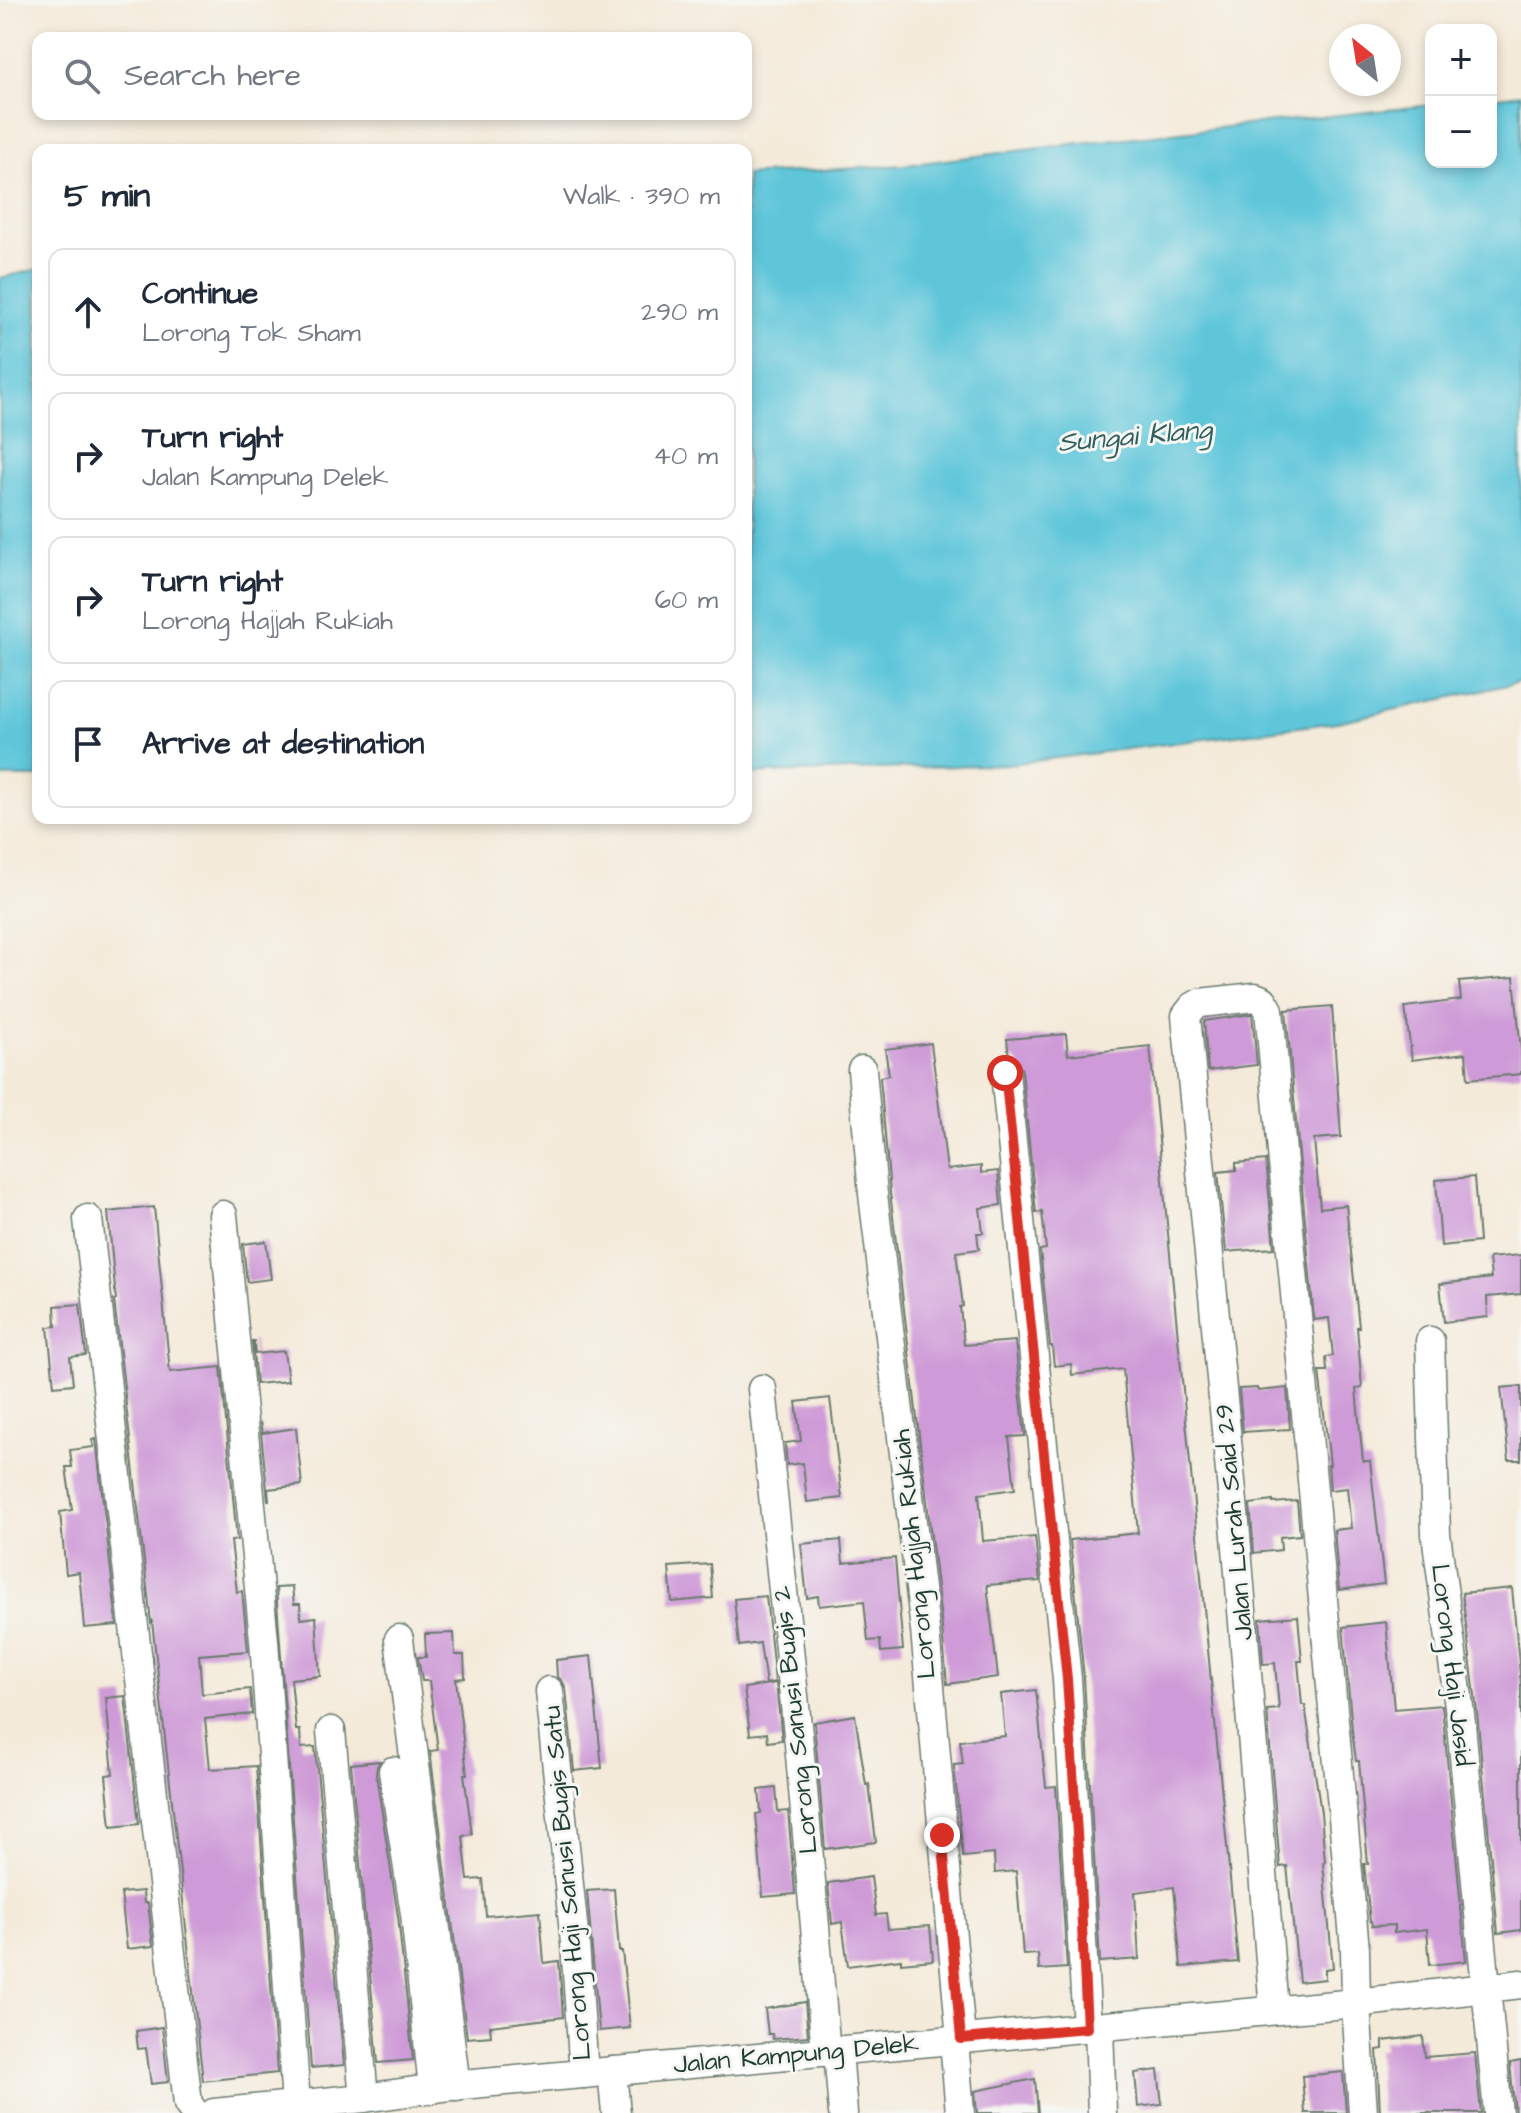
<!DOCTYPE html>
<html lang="en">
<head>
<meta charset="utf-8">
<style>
	:root { --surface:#fff; --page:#f2f2f3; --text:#1f2937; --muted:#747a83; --line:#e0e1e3 }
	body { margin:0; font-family:"Architects Daughter",sans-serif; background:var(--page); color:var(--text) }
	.controls { position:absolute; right:24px; top:24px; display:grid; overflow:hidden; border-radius:16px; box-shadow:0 4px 12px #0003 }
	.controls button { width:72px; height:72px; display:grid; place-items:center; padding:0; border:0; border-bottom:2px solid var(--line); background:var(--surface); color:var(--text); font:40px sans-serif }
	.compass { position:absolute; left:1329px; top:24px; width:72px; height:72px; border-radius:50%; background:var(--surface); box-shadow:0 4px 12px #0003; rotate:330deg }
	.stop { position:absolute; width:24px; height:24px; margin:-18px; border:6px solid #d93025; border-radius:50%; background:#fff }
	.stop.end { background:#d93025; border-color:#fff; box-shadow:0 2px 8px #0008 }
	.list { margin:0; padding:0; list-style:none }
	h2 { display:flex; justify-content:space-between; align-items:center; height:104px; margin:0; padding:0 32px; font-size:34px }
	h2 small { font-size:26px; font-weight:400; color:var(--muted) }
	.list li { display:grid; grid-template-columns:52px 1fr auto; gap:24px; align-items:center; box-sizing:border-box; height:128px; margin:0 16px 16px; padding:0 16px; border:2px solid var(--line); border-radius:16px }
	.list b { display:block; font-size:30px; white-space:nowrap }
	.list p { margin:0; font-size:26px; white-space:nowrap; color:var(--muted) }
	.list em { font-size:26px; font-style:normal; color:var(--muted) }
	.icon { flex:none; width:44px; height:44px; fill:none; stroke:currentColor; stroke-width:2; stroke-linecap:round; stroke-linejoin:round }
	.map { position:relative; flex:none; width:1521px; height:2113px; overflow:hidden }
	.search { position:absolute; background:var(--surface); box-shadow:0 4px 12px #0003; left:32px; top:32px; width:720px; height:88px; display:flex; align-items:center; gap:20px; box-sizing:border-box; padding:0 28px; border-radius:16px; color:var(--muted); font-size:30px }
	.panel { position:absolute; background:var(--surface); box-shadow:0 4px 12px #0003; left:32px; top:144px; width:720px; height:680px; border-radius:16px }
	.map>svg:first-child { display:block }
	.water { fill:#5ec6da; stroke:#3e8287; stroke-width:2 }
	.building { fill:#ce9ad7 }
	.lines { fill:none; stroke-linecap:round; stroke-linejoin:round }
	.minor-casing { stroke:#6a7a6e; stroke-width:31 }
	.minor { stroke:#fff; stroke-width:28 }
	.route { stroke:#d93025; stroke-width:10 }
	.labels { text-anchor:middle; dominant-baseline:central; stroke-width:6; stroke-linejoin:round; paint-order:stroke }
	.street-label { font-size:26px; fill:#1f3d34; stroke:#f6f6f2 }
	.water-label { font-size:28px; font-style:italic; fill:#2f5f5e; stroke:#f6f6f2 }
</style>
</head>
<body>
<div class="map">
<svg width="1521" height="2113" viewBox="0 0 1521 2113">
	<rect width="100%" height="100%" fill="#f6f6f2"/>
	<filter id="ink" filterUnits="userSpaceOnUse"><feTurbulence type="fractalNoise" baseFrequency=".0125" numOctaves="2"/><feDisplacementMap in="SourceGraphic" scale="16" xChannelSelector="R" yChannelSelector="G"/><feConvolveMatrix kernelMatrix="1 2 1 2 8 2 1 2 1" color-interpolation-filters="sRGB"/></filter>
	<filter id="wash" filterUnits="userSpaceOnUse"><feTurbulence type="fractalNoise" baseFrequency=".006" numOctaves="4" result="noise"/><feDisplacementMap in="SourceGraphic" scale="32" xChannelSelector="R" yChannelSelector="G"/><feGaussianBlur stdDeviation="1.8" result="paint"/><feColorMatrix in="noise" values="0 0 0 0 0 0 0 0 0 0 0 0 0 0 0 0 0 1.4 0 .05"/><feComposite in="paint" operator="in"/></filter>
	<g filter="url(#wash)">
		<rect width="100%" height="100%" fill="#f4ead9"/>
		<g class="water">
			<polygon points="1521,94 1521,682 1337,722 1010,764 746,774 746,175 905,165 1080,143 1431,105 1431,162 1491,162 1491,98"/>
			<polygon points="38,269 38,777 0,777 0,278"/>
		</g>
		<g id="blocks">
			<g class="building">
				<polygon points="1514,977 1521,1051 1521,1074 1468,1079 1466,1053 1412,1060 1405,1007 1461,1000 1459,982"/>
				<polygon points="1332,1006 1341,1137 1314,1139 1320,1208 1346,1205 1359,1327 1357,1327 1362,1388 1356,1389 1363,1461 1370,1461 1384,1584 1339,1590 1334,1530 1351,1528 1347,1488 1330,1490 1328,1465 1330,1465 1319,1371 1327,1371 1326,1357 1333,1356 1329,1318 1314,1320 1286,1010"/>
				<polygon points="1252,1014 1257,1065 1208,1071 1204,1021"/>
				<polygon points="1066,1034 1068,1055 1150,1046 1238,1962 1181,1967 1174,1887 1135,1892 1139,1959 1100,1962 1084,1678 1070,1540 1138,1533 1123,1369 1072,1375 1071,1364 1054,1366 1052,1346 1050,1346 1040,1250 1046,1249 1042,1212 1036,1213 1022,1071 1018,1062 1009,1057 1007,1039"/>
				<polygon points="931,1043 947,1170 981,1166 981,1173 998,1171 1001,1205 980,1208 983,1233 977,1233 979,1249 956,1252 963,1306 960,1307 964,1345 1015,1341 1025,1436 1009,1437 1015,1489 979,1494 983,1541 1035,1537 1040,1581 987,1585 998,1677 947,1684 942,1628 890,1192 880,1077 889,1075 885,1049"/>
				<polygon points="1266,1160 1274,1248 1226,1252 1218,1172 1236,1170 1236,1163"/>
				<polygon points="1474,1177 1479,1242 1441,1246 1436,1180"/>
				<polygon points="154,1207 170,1372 221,1367 237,1540 231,1541 237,1592 242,1591 248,1651 199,1655 202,1694 250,1689 252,1714 205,1719 210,1769 256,1766 277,2073 203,2081 152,1621 151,1622 114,1300 116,1300 108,1212"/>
				<polygon points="266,1241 271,1279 247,1282 243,1244"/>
				<polygon points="1521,1255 1521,1294 1487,1297 1488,1317 1444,1322 1440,1284 1491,1278 1489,1258"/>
				<polygon points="80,1304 86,1355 70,1357 73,1384 54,1386 48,1327 56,1326 55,1306"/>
				<polygon points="252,1341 254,1341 255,1354 284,1351 288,1381 256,1384"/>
				<polygon points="1521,1386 1521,1460 1509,1460 1501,1388"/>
				<polygon points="1257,1388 1258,1391 1287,1388 1290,1429 1243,1432 1239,1389"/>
				<polygon points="830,1398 842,1498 807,1502 803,1463 787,1465 785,1443 801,1441 796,1402"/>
				<polygon points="260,1422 262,1433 296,1428 302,1485 268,1489 269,1500 268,1500"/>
				<polygon points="96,1439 117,1625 84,1628 79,1572 66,1574 60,1512 72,1510 66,1467 72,1467 70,1450 94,1447 92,1440"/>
				<polygon points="1273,1501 1273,1503 1297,1501 1300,1535 1280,1537 1281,1550 1254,1553 1250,1504"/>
				<polygon points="841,1540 843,1563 895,1558 903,1650 881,1652 880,1640 868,1641 864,1601 819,1606 818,1596 807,1598 801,1544"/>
				<polygon points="710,1564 713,1598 672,1602 669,1567"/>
				<polygon points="292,1587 294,1604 300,1604 301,1619 316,1617 320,1676 291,1679 296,1730 300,1730 301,1748 315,1747 344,2065 311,2068 276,1588"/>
				<polygon points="1512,1588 1521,1685 1521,1930 1498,1933 1477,1712 1462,1593"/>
				<polygon points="766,1596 775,1682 766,1684 760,1643 739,1646 734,1599"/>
				<polygon points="1298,1616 1302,1661 1298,1661 1302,1705 1305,1705 1321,1813 1325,1862 1323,1863 1333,1968 1325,1969 1325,1979 1299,1982 1287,1866 1280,1867 1267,1710 1279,1709 1275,1663 1263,1664 1260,1619"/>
				<polygon points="1386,1622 1394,1709 1442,1705 1466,1961 1430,1965 1427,1929 1394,1933 1394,1925 1372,1926 1371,1921 1370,1921 1364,1864 1368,1864 1359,1761 1356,1761 1352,1730 1343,1627"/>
				<polygon points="454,1633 455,1655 464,1655 465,1678 456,1679 467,1774 464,1774 472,1834 463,1836 468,1880 483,1879 486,1916 540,1911 544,1963 559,1961 563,2017 490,2026 491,2036 467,2038 430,1751 438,1750 429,1681 422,1681 418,1657 426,1657 425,1634"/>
				<polygon points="591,1656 602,1768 574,1771 566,1689 563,1682 557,1676 556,1660"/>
				<polygon points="776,1683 782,1740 768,1742 767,1733 750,1735 744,1688"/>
				<polygon points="1036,1690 1046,1787 1056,1786 1067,1968 1039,1970 1038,1954 1023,1955 1016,1871 995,1873 994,1854 963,1857 954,1765 963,1764 960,1741 1005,1736 1001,1694"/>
				<polygon points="125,1696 139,1824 111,1827 106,1775 113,1774 106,1698"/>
				<polygon points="855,1715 866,1785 869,1784 876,1842 825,1849 814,1722"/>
				<polygon points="380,1761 377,1766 376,1774 398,1916 413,2060 378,2063 351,1764"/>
				<polygon points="776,1788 778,1812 788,1811 795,1894 763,1897 756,1814 761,1813 759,1790"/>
				<polygon points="871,1877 876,1915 886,1914 888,1929 930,1926 933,1960 901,1963 901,1959 848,1966 842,1922 832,1924 828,1883"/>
				<polygon points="614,1889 619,1951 622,1951 630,2028 599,2031 587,1891"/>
				<polygon points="143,1891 144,1903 148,1903 153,1946 127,1949 121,1893"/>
				<polygon points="805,2002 808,2036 773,2039 772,2034 768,2034 765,2009"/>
				<polygon points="162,2027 168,2082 151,2084 146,2048 138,2049 136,2031"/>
				<polygon points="1423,2036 1425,2057 1475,2053 1481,2113 1380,2113 1377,2050 1383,2049 1383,2041"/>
				<polygon points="1521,2061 1521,2113 1515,2113 1510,2063"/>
				<polygon points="1158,2070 1162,2104 1138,2107 1135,2073"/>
				<polygon points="1343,2072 1346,2113 1305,2113 1302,2076"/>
				<polygon points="1035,2079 1038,2113 977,2113 975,2091"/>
			</g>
		</g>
	</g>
	<g filter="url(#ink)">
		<use href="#blocks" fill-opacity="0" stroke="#6a7a6e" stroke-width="2"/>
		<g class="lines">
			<g class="minor-casing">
				<g id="minor">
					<polyline points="862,1070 873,1194 925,1630 961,2039"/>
					<polyline points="1005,1073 1067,1679 1087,2028"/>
					<polyline points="223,1215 264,1640 296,2104"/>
					<polyline points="88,1219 188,2104 195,2113"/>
					<polyline points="1430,1341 1436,1534 1460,1714 1498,2113"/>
					<polyline points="762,1389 799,1744 826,2052"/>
					<polyline points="399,1639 456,2086"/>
					<polyline points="549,1691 575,1943 584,2074"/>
					<polyline points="331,1731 364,2098"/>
					<polyline points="393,1771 415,1914 433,2089"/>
					<polyline points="1274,2010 1235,1523 1186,1016 1193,1007 1200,1003 1255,997 1263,1000 1269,1010 1355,1949 1356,2003 1363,2113"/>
					<polyline points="1099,2027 1102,2113"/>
					<polyline points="954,2040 960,2113"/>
					<polyline points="838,2050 843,2113"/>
					<polyline points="612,2071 616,2113"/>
					<polyline points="214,2113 364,2098 451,2086 1356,2003 1521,1984"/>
				</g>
			</g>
			<use href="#minor" class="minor"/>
		</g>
	</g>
	<g class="lines" filter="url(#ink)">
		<polyline class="route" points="942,1835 961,2039 1087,2028 1079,1864 1067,1679 1005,1073"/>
	</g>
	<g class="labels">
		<g class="street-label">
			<text transform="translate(1234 1522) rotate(-95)">Jalan Lurah Said 29</text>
			<text transform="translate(914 1554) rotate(-96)">Lorong Hajjah Rukiah</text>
			<text transform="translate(1452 1665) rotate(83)">Lorong Haji Jasid</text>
			<text transform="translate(795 1720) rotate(-96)">Lorong Sanusi Bugis 2</text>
			<text transform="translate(567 1883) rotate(-95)">Lorong Haji Sanusi Bugis Satu</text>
			<text transform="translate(796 2054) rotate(-5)">Jalan Kampung Delek</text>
		</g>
		<g class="water-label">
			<text transform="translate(1135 436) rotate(-5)">Sungai Klang</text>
		</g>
	</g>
</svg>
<div class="controls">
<button>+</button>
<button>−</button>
</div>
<svg class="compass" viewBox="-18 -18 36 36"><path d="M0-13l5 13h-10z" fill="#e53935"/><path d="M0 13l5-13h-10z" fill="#747a83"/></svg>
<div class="stop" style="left:1005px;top:1073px"></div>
<div class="stop end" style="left:942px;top:1835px"></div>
<div class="search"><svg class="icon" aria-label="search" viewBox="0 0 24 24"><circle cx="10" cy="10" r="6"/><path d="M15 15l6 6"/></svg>Search here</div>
<section class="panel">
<h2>5 min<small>Walk · 390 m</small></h2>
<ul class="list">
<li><svg class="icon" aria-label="ahead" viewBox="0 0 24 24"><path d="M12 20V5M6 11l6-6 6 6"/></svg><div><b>Continue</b><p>Lorong Tok Sham</p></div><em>290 m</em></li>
<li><svg class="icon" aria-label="right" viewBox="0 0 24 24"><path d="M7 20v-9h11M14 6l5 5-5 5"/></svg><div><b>Turn right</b><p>Jalan Kampung Delek</p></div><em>40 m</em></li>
<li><svg class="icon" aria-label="right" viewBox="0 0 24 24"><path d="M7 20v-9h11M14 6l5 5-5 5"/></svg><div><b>Turn right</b><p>Lorong Hajjah Rukiah</p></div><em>60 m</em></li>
<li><svg class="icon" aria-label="arrive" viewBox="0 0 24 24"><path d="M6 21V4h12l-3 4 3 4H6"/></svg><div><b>Arrive at destination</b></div></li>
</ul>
</section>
</div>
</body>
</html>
